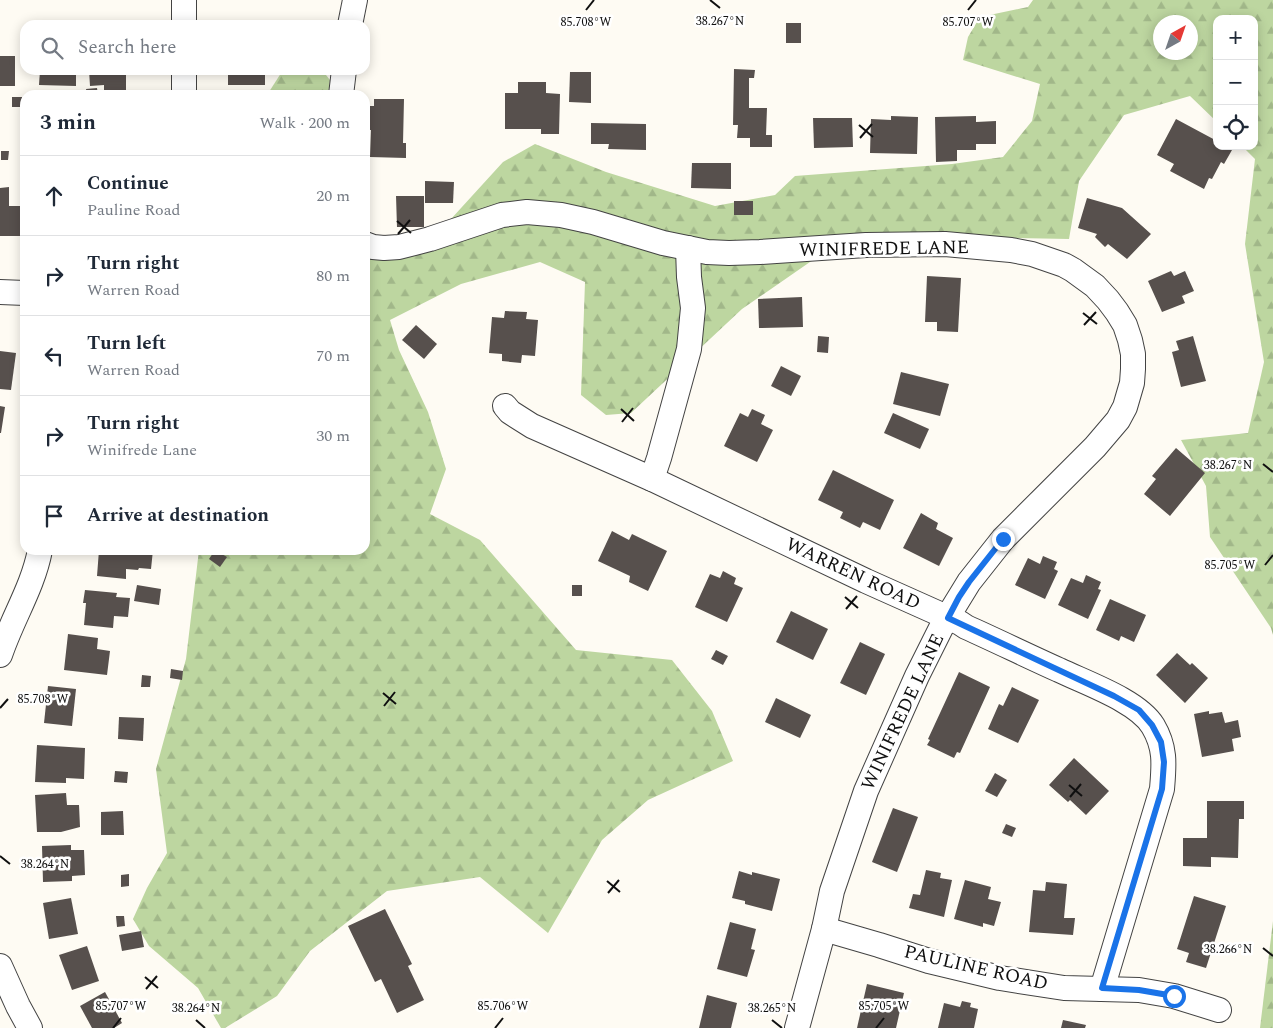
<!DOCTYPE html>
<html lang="en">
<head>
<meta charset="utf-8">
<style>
	:root { --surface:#fff; --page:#f2f2f3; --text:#1f2937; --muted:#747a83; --line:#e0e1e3 }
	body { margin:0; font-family:Spectral,serif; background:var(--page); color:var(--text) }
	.controls { position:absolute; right:15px; top:15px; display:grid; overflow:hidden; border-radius:10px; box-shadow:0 2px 12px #0003 }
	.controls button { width:45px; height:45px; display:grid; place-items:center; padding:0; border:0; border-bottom:1px solid var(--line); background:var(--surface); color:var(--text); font:25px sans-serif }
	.compass { position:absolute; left:1153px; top:15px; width:45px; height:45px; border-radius:50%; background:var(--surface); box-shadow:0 2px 12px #0003; rotate:40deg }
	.stop { position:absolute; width:15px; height:15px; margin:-11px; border:4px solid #1a73e8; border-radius:50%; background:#fff }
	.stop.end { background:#1a73e8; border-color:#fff; box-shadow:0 1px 5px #0008 }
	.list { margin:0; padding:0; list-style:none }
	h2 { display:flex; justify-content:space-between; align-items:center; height:65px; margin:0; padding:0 20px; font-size:21px }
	h2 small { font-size:16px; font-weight:400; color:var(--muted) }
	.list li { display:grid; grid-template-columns:32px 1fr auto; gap:15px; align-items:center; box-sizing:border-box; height:80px; padding:0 20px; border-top:1px solid var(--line) }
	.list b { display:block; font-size:19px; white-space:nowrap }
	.list p { margin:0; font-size:16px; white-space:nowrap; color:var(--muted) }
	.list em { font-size:16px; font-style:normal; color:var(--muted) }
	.icon { flex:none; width:28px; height:28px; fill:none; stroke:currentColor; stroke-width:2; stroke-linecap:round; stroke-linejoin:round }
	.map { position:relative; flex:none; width:1273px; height:1028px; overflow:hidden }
	.search { position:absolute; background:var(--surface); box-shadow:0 2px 12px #0003; left:20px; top:20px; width:350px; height:55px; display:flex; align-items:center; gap:12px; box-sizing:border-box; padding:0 18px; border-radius:15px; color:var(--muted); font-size:19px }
	.panel { position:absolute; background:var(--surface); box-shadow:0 2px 12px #0003; left:20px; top:90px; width:350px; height:465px; border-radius:15px }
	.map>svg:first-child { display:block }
	.forest { fill:url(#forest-firs); fill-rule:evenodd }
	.building { fill:#57504d }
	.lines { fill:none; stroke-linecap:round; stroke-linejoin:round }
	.minor-casing { stroke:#434343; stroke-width:26 }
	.minor { stroke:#fff; stroke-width:24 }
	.route { stroke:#1a73e8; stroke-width:6 }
	.ticks { fill:none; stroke:#101010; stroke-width:2 }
	.labels { text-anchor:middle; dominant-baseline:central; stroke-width:5; stroke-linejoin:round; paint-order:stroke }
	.street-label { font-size:19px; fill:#101010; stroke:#fff }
	.ticks-label { font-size:12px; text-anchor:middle; fill:#101010; stroke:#fff; stroke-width:5; stroke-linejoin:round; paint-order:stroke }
</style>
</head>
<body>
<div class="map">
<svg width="1273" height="1028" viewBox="0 0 1273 1028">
	<defs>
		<pattern id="forest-firs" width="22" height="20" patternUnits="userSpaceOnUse" patternTransform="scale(1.25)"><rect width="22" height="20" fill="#bdd6a0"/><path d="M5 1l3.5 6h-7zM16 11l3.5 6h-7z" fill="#a1b789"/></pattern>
	</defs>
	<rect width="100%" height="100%" fill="#fefbf3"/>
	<g class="forest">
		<path d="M1033,0H1273V635L1271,628L1210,537L1206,486L1181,440L1248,433L1264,362L1245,244L1255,159L1242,146H1254V19H1217V122L1190,96L1124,115L1079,181L1069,239L849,235L742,309L631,413L606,415L581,395L585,282L540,262L461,284L390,320L399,350L428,412L446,469L430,514L480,540L576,650L672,660L712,711L733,761L648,800L602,840L548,933L480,877L387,891L310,951L277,996L225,1028H221L198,988L149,946L133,919L147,888L167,853L156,769L186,659L199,550H365V249L442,239L451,219L503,162L535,144L606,172L715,206L775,195L795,176L952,164L1003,157L1032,121L1040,84L963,60L968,37L980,17L1028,7ZM1160,22H1190V52H1160Z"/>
		<polygon points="283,70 322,70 330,80 328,95 267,95"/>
		<polygon points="1273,921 1273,1028 1260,1028"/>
	</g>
	<g class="building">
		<rect x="786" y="23" width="15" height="20"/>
		<rect x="0" y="56" width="15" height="30"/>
		<polygon points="734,69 755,70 754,78 749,78 749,108 767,108 766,135 772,135 772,147 750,147 750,138 737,138 738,125 733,125"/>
		<polygon points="40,70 76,70 76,86 39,85"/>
		<polygon points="89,70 126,70 126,95 104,95 104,85 90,86"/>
		<rect x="228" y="70" width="37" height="15"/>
		<polygon points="570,72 591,72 591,103 569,102"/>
		<polygon points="518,82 546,82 546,93 560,94 559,134 541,134 541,129 505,129 505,93 518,93"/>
		<polygon points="97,88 98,95 87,95 86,89"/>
		<rect x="12" y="97" width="10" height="10"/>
		<polygon points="374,99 404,99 403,143 406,143 406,158 370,157 371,130 365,130 365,106 374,106"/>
		<polygon points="891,116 918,117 917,154 870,153 871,119 891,120"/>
		<polygon points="976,116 976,122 996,121 996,144 976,144 976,150 957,150 957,161 936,162 935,117"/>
		<polygon points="813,118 852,118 853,147 814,148"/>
		<polygon points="1176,119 1217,141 1217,146 1227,146 1226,147 1232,150 1224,164 1221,162 1212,179 1209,178 1204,189 1170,171 1174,164 1157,155"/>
		<polygon points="591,123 646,124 646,150 608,149 609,144 591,144"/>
		<polygon points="1,151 9,151 8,160 1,160"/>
		<polygon points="692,163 731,163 731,189 691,188"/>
		<polygon points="425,181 454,182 453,203 425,203"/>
		<polygon points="9,187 9,206 25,206 25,236 0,236 0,188"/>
		<polygon points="396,196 424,196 424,227 397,227"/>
		<polygon points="1087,198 1122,208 1151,234 1127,259 1108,244 1105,247 1095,237 1097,234 1078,228"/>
		<rect x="734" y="201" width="19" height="14"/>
		<polygon points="1171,271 1174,276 1185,271 1194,291 1182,296 1185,303 1162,312 1148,281"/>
		<polygon points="927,276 961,278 958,332 937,331 937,322 925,322"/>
		<polygon points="802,297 803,327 759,328 758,299"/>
		<polygon points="505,311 527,312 526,319 538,320 535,356 522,355 521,363 502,361 502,354 489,353 492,317 504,318"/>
		<polygon points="416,325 437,344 424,359 402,340"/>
		<polygon points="818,336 829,337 828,353 817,352"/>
		<polygon points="1193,336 1206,381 1181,387 1172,352 1179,350 1176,341"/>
		<polygon points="0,351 16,353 11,390 0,389"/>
		<polygon points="781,366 801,376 791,396 771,386"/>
		<polygon points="901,372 949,384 940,416 893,404"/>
		<polygon points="0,406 5,407 1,433 0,433"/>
		<polygon points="752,409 765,415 761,424 773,430 757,462 724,446 740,413 748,417"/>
		<polygon points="893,413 929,429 920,449 884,433"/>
		<polygon points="1176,448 1205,473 1170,516 1144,494 1156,479 1152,476"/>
		<polygon points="833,470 894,500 880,530 863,522 860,528 840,518 843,512 818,500"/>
		<polygon points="921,513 938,523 936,529 953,538 939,566 903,548"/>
		<polygon points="612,531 629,540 632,534 667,551 648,591 629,582 630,576 598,561"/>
		<polygon points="99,550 153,550 151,569 139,568 138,570 126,569 126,579 97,576"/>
		<polygon points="215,550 227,557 220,567 209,559"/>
		<polygon points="1043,556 1057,562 1054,569 1058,571 1045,599 1015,585 1028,558 1040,564"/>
		<polygon points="723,571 736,578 734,584 743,588 727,622 695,607 710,574 720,578"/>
		<polygon points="1086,575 1101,582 1098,589 1101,590 1088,619 1058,605 1071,578 1083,583"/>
		<polygon points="137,585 161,589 159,605 134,601"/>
		<rect x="572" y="585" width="10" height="11"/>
		<polygon points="85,590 117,593 116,597 130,598 128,617 114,616 113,628 84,625 86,603 83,603"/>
		<polygon points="1110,599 1146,615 1134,642 1121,636 1119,641 1096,630"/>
		<polygon points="791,611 828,629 813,660 776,642"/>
		<polygon points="68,634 98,638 97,649 110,651 107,675 64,670"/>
		<polygon points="860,642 885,654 866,695 840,683"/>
		<polygon points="716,650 728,656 723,665 711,659"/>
		<polygon points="1177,653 1190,665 1192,663 1208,678 1185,703 1156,675"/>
		<polygon points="171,669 183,671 182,680 170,678"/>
		<polygon points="959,672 990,687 960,753 957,752 954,758 927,745 930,740 928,739"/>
		<polygon points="142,675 151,676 150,687 141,687"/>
		<polygon points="48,686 76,689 72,726 44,723"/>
		<polygon points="1012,687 1039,700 1018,743 988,729 999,704 1003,706"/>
		<polygon points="776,698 811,715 800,738 765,722"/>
		<polygon points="1209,711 1209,714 1222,712 1225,723 1238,720 1241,737 1232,739 1234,751 1202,757 1194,714"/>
		<polygon points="119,717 144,718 143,741 118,739"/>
		<polygon points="37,745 85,748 84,779 66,778 66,783 35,782"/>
		<polygon points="1074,758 1109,791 1086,815 1070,800 1068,802 1049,785"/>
		<polygon points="115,771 128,772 127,783 114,782"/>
		<polygon points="995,773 1007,780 997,797 985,791"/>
		<polygon points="66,793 67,805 79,805 80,827 61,832 37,832 35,795"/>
		<polygon points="1207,801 1244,801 1244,819 1239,819 1238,858 1211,857 1211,867 1183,866 1183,838 1207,838"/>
		<polygon points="893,808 918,817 897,872 872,862"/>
		<polygon points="123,811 124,835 101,835 101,812"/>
		<polygon points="1006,824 1016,828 1012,837 1002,833"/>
		<polygon points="71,845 71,850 84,850 85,875 72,876 72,881 43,882 42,846"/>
		<polygon points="926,870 941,873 940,878 952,880 944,917 909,908 913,894 920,895"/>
		<polygon points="739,871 752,875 752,872 780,879 772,911 745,904 745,901 732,898"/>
		<polygon points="129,874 129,886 121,887 121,875"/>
		<polygon points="965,880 991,887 988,899 1001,902 994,926 983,923 983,927 954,919"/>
		<polygon points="1046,882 1067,884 1064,918 1075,918 1073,935 1029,932 1033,890 1045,891"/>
		<polygon points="1194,896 1226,906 1206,968 1186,962 1189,953 1177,949"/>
		<polygon points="71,898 78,934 49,939 43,903"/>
		<polygon points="385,909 412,964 408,966 424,1000 397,1013 381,979 375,982 348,926"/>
		<polygon points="116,916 124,916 125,926 117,927"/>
		<polygon points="730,922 756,929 751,949 755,950 747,977 717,969"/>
		<polygon points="141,931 144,947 122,951 119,935"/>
		<polygon points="87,946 99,981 72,990 59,955"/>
		<polygon points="867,984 904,993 896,1028 857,1028"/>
		<polygon points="105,992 122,1023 114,1028 92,1028 80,1006"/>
		<polygon points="707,995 737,1003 731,1028 699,1028"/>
		<polygon points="962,1001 971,1003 970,1007 978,1009 974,1028 938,1028 944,1003 960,1007"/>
		<polygon points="1063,1020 1086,1025 1085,1028 1061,1028"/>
	</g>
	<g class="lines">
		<g class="minor-casing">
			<g id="minor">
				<polyline points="184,25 184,0"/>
				<polyline points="350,25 355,0"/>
				<polyline points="184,95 184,70"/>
				<polyline points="341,95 344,70"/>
				<polyline points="365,244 373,247 384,248 399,247 430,239 502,215 527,212 561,215 593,222 663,243 707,252 729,253 760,252 866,245 945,244 1011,250 1032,254 1064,265 1073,270 1095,286 1108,300 1117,312 1125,325 1130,340 1133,354 1133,369 1132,383 1125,407 1118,420 1095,447 1003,539 969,582 942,626 917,676 866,791 832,891 824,929 797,1028"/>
				<polyline points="0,292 25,293"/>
				<path d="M505,406L510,412L532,426L652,479L866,581L960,623L966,627C997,641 1028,656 1059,670C1086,683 1138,701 1153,726C1166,748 1164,765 1162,789L1102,989"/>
				<polyline points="652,479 659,458 689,349 693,308 689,277 688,248"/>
				<path d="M0,655C12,619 33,587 40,550"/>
				<polyline points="824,929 879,945 929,961 1000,978 1064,988 1139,990 1174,996 1219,1010"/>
				<polyline points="0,966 18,1006 30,1028"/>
			</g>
		</g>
		<use href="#minor" class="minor"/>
	</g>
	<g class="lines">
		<polyline class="route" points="1003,539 969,582 959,597 948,618 1114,696 1139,710 1152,725 1161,742 1164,762 1162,789 1102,988 1139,990 1174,996"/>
	</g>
	<path class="ticks" d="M710,0L720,8M586,10L594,0M968,10L976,0M859,125L873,137M860,138L872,124M397,221L411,233M398,234L410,220M1083,313L1097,324M1084,325L1096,312M621,409L634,421M622,422L633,408M1263,464L1273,472M1265,565L1273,555M845,597L858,608M846,609L857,596M383,693L396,704M384,706L395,692M0,708L8,699M1069,785L1082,796M1070,797L1081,784M0,856L10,864M607,881L620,892M608,893L619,880M1263,948L1273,956M145,977L158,988M146,989L157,976M196,1020L205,1028M772,1020L782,1028M113,1028L121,1018M495,1028L503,1018M876,1028L884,1018"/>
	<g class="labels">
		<g class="street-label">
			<text transform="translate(884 249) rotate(-1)">WINIFREDE LANE</text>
			<text transform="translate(853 574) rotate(25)">WARREN ROAD</text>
			<text transform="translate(903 712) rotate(-65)">WINIFREDE LANE</text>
			<text transform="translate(976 968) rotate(13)">PAULINE ROAD</text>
		</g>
	</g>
	<g class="ticks-label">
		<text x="720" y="25">38.267°N</text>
		<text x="586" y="26">85.708°W</text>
		<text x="968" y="26">85.707°W</text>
		<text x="1228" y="469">38.267°N</text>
		<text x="1230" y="569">85.705°W</text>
		<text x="43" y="703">85.708°W</text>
		<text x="45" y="868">38.264°N</text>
		<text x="1228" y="953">38.266°N</text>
		<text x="121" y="1010">85.707°W</text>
		<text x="503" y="1010">85.706°W</text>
		<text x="884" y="1010">85.705°W</text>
		<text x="196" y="1012">38.264°N</text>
		<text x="772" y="1012">38.265°N</text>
	</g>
</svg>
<div class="controls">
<button>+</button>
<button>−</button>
<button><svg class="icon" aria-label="locate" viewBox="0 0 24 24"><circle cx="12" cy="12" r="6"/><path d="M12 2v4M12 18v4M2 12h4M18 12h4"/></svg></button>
</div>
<svg class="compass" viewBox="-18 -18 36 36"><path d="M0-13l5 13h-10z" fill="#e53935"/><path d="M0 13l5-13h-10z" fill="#747a83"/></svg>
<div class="stop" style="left:1174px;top:996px"></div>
<div class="stop end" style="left:1003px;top:539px"></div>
<div class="search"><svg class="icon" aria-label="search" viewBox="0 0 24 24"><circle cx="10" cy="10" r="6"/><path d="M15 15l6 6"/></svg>Search here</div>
<section class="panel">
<h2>3 min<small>Walk · 200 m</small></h2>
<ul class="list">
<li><svg class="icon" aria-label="ahead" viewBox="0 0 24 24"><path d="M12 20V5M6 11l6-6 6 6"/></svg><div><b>Continue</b><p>Pauline Road</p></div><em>20 m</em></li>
<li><svg class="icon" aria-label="right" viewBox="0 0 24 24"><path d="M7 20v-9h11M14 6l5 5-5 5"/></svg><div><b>Turn right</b><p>Warren Road</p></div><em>80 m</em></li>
<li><svg class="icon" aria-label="left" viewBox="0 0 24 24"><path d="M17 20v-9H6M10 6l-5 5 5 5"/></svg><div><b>Turn left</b><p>Warren Road</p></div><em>70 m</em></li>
<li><svg class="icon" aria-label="right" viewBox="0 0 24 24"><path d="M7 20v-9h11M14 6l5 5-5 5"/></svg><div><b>Turn right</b><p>Winifrede Lane</p></div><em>30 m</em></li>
<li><svg class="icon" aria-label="arrive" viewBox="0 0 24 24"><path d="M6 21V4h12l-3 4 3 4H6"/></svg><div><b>Arrive at destination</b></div></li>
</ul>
</section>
</div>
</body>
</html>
